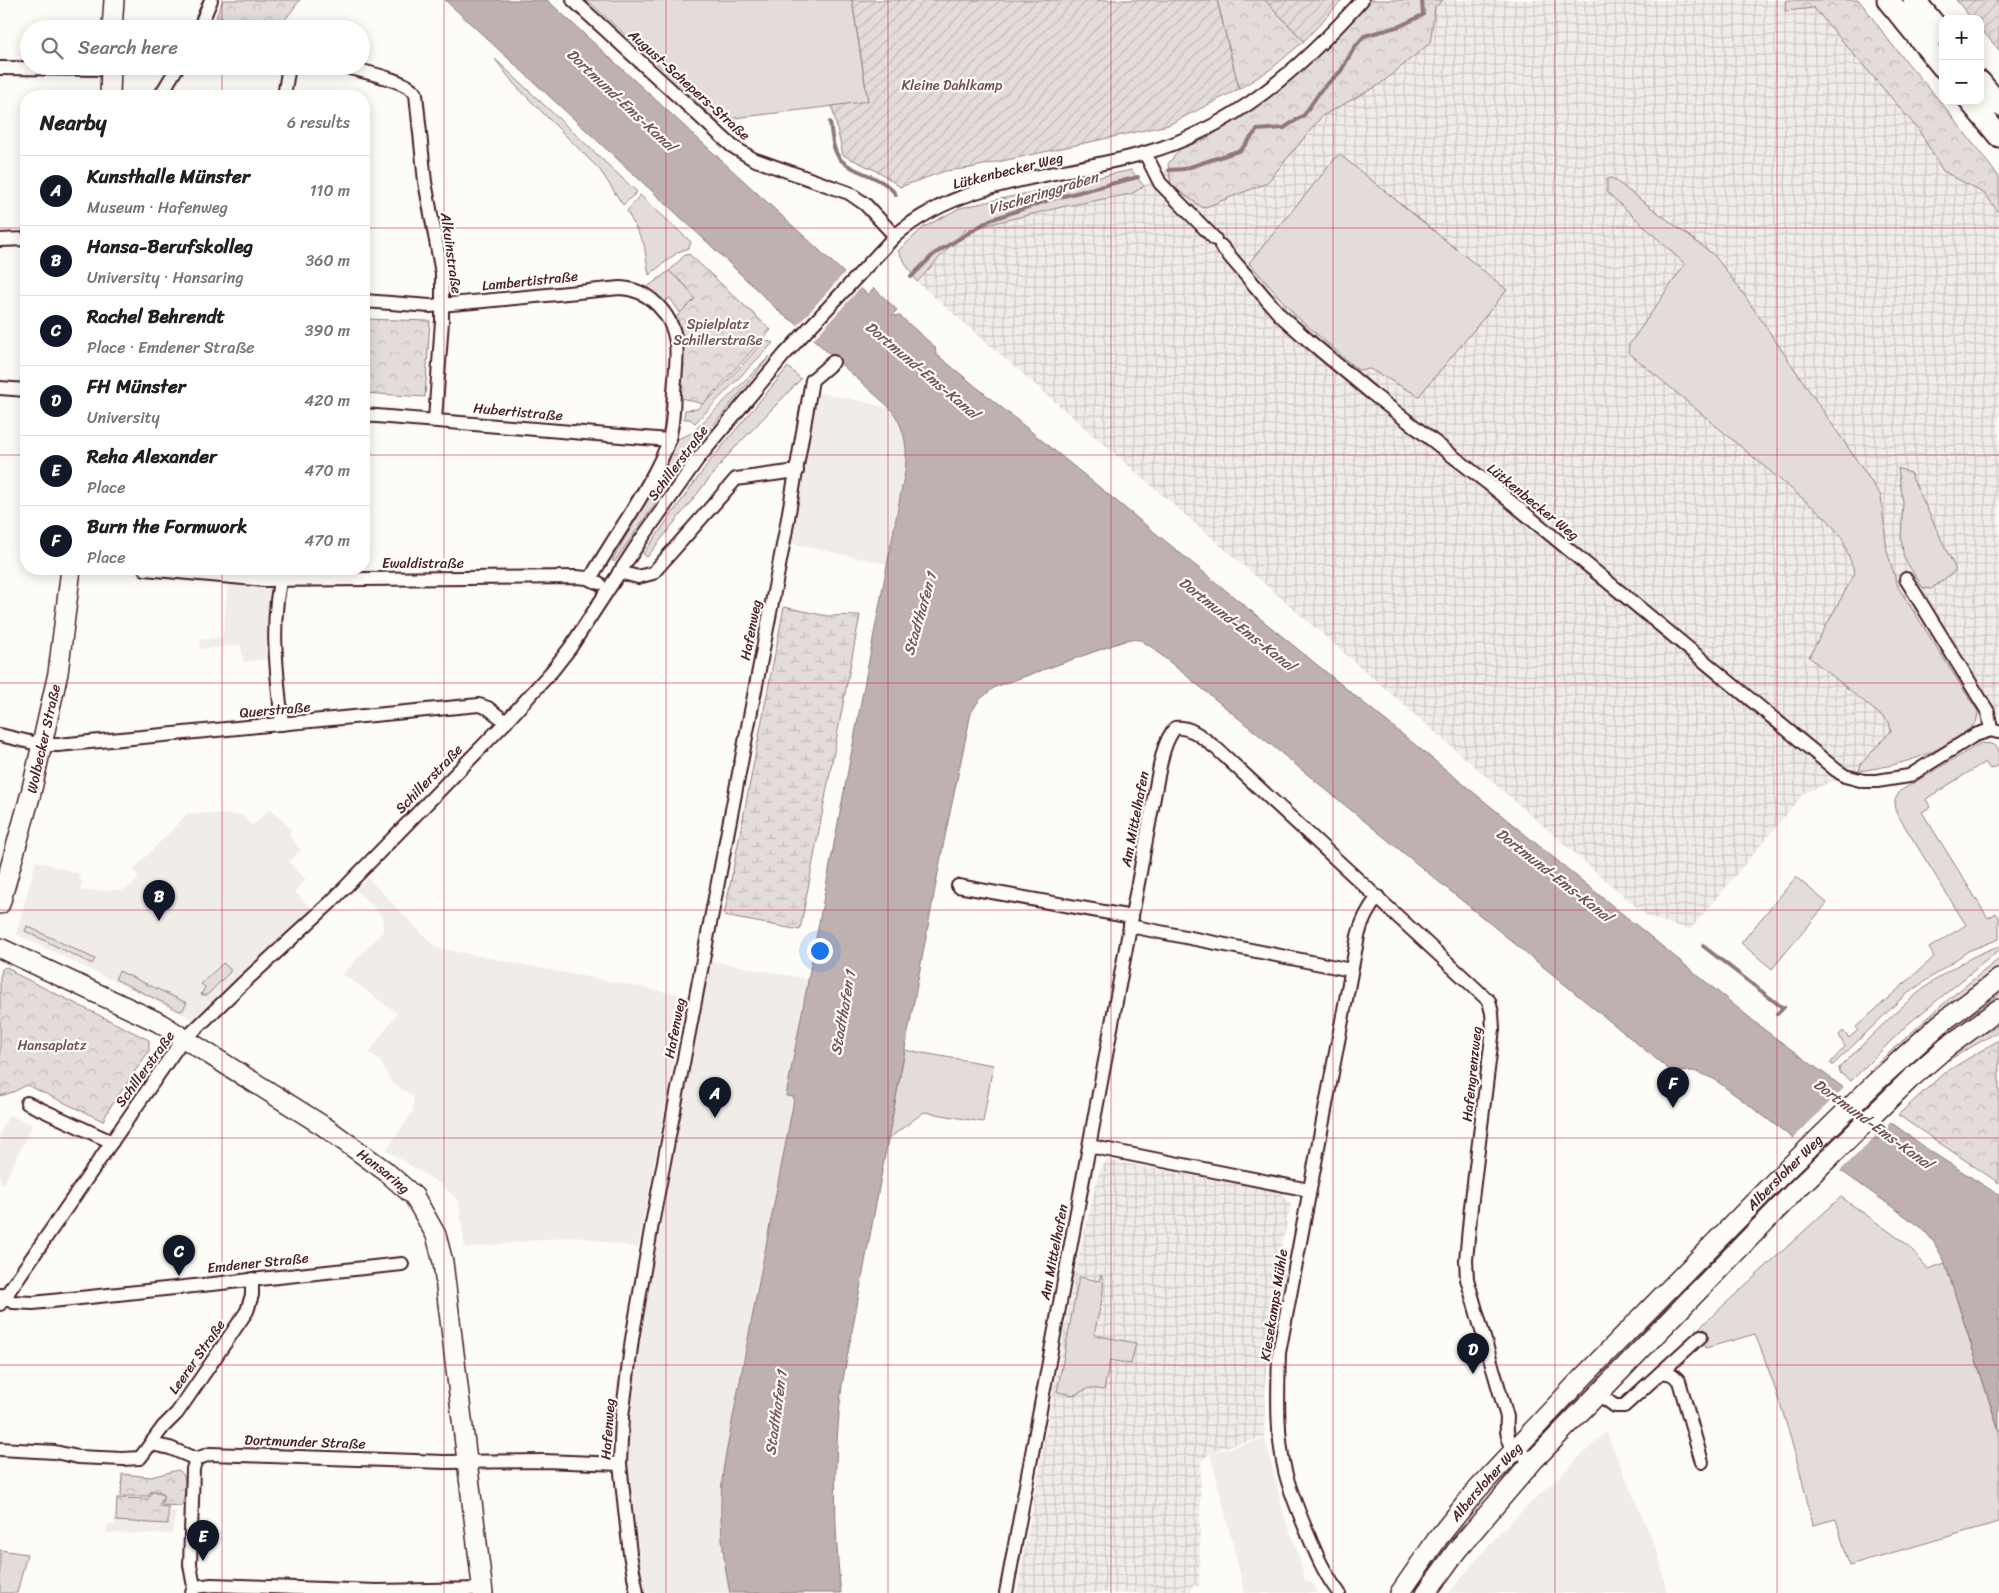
<!DOCTYPE html>
<html lang="en">
<head>
<meta charset="utf-8">
<style>
	:root { --surface:#fff; --page:#f6f6f6; --text:#202124; --muted:#757577; --line:#e0e0e0; --accent:#111827 }
	body { margin:0; font-family:Sriracha,sans-serif; background:var(--page); color:var(--text) }
	.controls { position:absolute; right:15px; top:15px; display:grid; overflow:hidden; border-radius:10px; box-shadow:0 2px 12px #0003 }
	.controls button { width:45px; height:45px; display:grid; place-items:center; padding:0; border:0; border-bottom:1px solid var(--line); background:var(--surface); color:var(--text); font:25px sans-serif }
	.you { position:absolute; left:819px; top:950px; width:18px; height:18px; margin:-12px; border:4px solid #fff; border-radius:50%; background:#1a73e8; box-shadow:0 0 0 8px #1a73e833 }
	.badge { display:grid; place-items:center; width:32px; height:32px; border-radius:50%; background:var(--accent); color:#fff; font-size:16px; font-weight:700 }
	.pin { position:absolute; translate:-50% -41px; filter:drop-shadow(0 1px 2px #0008) }
	.pin::after { content:''; position:absolute; top:26px; width:18px; height:15px; background:inherit; clip-path:polygon(0 0,100% 0,50% 100%) }
	.list { margin:0; padding:0; list-style:none }
	h2 { display:flex; justify-content:space-between; align-items:center; height:65px; margin:0; padding:0 20px; font-size:21px }
	h2 small { font-size:16px; font-weight:400; color:var(--muted) }
	.list li { display:grid; grid-template-columns:32px 1fr auto; gap:15px; align-items:center; box-sizing:border-box; height:70px; padding:0 20px; border-top:1px solid var(--line) }
	.list b { display:block; font-size:19px; white-space:nowrap }
	.list p { margin:0; font-size:16px; white-space:nowrap; color:var(--muted) }
	.list em { font-size:16px; font-style:normal; color:var(--muted) }
	.icon { flex:none; width:28px; height:28px; fill:none; stroke:currentColor; stroke-width:2; stroke-linecap:round; stroke-linejoin:round }
	.map { position:relative; flex:none; width:1999px; height:1593px; overflow:hidden }
	.search { position:absolute; background:var(--surface); box-shadow:0 2px 12px #0003; left:20px; top:20px; width:350px; height:55px; display:flex; align-items:center; gap:12px; box-sizing:border-box; padding:0 18px; border-radius:28px; color:var(--muted); font-size:19px }
	.panel { position:absolute; background:var(--surface); box-shadow:0 2px 12px #0003; left:20px; top:90px; width:350px; height:485px; border-radius:20px }
	.map>svg:first-child { display:block }
	.built { fill:#f0ece8 }
	.industrial { fill:url(#industrial-grid) }
	.grass { fill:#e3dcda; stroke:#967e82 }
	.forest { fill:url(#forest-crowns); stroke:#967e82 }
	.wetland { fill:url(#wetland-marsh); stroke:#967e82 }
	.garden { fill:url(#garden-furrows); stroke:#967e82 }
	.water { fill:#c0b1b1; stroke:#91777b }
	.pier { fill:#fdfcf7 }
	.lines { fill:none; stroke-linecap:round; stroke-linejoin:round }
	.stream { stroke:#91777b; stroke-width:4 }
	.minor-casing { stroke:#4a1f2b; stroke-width:16 }
	.secondary-casing { stroke:#4a1f2b; stroke-width:22 }
	.trunk-casing { stroke:#4a1f2b; stroke-width:25 }
	.minor { stroke:#fdfcf7; stroke-width:12 }
	.secondary { stroke:#fdfcf7; stroke-width:19 }
	.trunk { stroke:#fdfcf7; stroke-width:21 }
	.grid { fill:none; stroke:#c2185b; stroke-width:1; stroke-opacity:0.55 }
	.labels { text-anchor:middle; dominant-baseline:central; stroke-width:4.5; stroke-linejoin:round; paint-order:stroke }
	.street-label { font-size:14px; fill:#4a1f2b; stroke:#fdfcf7 }
	.park-label { font-size:14px; fill:#704e57; stroke:#fdfcf7 }
	.water-label { font-size:15px; font-style:italic; fill:#73525a; stroke:#fdfcf7 }
</style>
</head>
<body>
<div class="map">
<svg width="1999" height="1593" viewBox="0 0 1999 1593">
	<defs>
		<pattern id="industrial-grid" width="8" height="8" patternUnits="userSpaceOnUse" patternTransform="scale(1.25)"><rect width="8" height="8" fill="#f0ece8"/><path d="M0 4h8M4 0v8" fill="none" stroke="#cfcac7"/></pattern>
		<pattern id="forest-crowns" width="20" height="18" patternUnits="userSpaceOnUse" patternTransform="scale(1.25)"><rect width="20" height="18" fill="#e3dcda"/><path d="M2 6a3 3 0 1 1 6 0M12 15a3 3 0 1 1 6 0" fill="none" stroke="#c4bcbb"/></pattern>
		<pattern id="wetland-marsh" width="20" height="14" patternUnits="userSpaceOnUse" patternTransform="scale(1.25)"><rect width="20" height="14" fill="#e3dcda"/><path d="M1 5h8M5 5V1M11 12h8M15 12V8" fill="none" stroke="#c4bcbb"/></pattern>
		<pattern id="garden-furrows" width="10" height="10" patternUnits="userSpaceOnUse" patternTransform="scale(1.25)"><rect width="10" height="10" fill="#e3dcda"/><path d="M-1 1l2-2M0 10L10 0M9 11l2-2" fill="none" stroke="#c4bcbb"/></pattern>
	</defs>
	<rect width="100%" height="100%" fill="#fdfcf7"/>
	<filter id="ink" filterUnits="userSpaceOnUse"><feTurbulence type="fractalNoise" baseFrequency=".02" numOctaves="2"/><feDisplacementMap in="SourceGraphic" scale="10" xChannelSelector="R" yChannelSelector="G"/><feConvolveMatrix kernelMatrix="1 2 1 2 8 2 1 2 1" color-interpolation-filters="sRGB"/></filter>
	<g filter="url(#ink)">
		<g class="built">
			<polygon points="818,392 890,408 901,424 905,441 906,460 887,564 790,543"/>
			<polygon points="228,585 270,588 266,647 267,659 243,662 241,645 199,649 200,640 223,637"/>
			<polygon points="270,809 292,830 288,834 301,850 289,862 306,880 294,891 312,909 195,1020 16,934 36,861 80,874 78,879 82,881 79,891 123,890 133,884 139,877 133,870 188,813 241,815 252,826"/>
			<polygon points="368,878 436,948 686,996 638,1248 575,1236 465,1248 459,1201 442,1185 386,1150 413,1112 413,1096 391,1082 380,1060 369,1053 397,1013 343,974 383,931 383,917 356,890"/>
			<polygon points="710,961 807,979 786,1096 794,1097 793,1105 722,1482 720,1532 730,1593 643,1593 634,1551 626,1464 640,1329"/>
			<polygon points="9,1115 32,1125 4,1184 0,1182 0,1134"/>
			<polygon points="1606,1432 1659,1556 1667,1593 1449,1593 1501,1531"/>
			<polygon points="1265,1439 1285,1519 1298,1552 1304,1579 1314,1585 1319,1593 1245,1593 1210,1453"/>
			<polygon points="158,1490 164,1496 162,1505 170,1505 170,1511 176,1511 172,1534 106,1533 107,1525 115,1525 116,1496 147,1496 150,1492"/>
		</g>
		<g class="industrial">
			<polygon points="1391,0 1823,0 1999,201 1999,713 1804,793 1690,930 1648,917 917,282 965,230 1066,206 1131,194 1173,166 1276,110"/>
			<polygon points="1107,1160 1281,1192 1291,1205 1277,1265 1284,1273 1265,1379 1264,1438 1228,1446 1210,1453 1201,1461 1199,1586 1193,1585 1191,1593 1175,1590 1172,1593 1017,1593 1074,1277 1099,1171"/>
		</g>
		<g class="grass">
			<polygon points="587,0 852,0 868,102 726,119 719,124 679,84"/>
			<polygon points="495,59 637,192 623,205 600,170 514,84"/>
			<polygon points="1339,154 1507,290 1419,396 1370,369 1358,370 1295,315 1249,263"/>
			<polygon points="1131,170 1144,186 1131,194 1066,206 965,230 917,282 898,251 924,227 960,208"/>
			<path d="M1612,178L1714,255L1738,286L1881,496L1887,551L1898,587L1978,712L1976,723C1943,753 1903,765 1859,771L1861,764L1891,731L1889,722L1809,657L1855,573L1842,538L1827,519L1628,352L1629,345L1685,264L1607,192V179Z"/>
			<polygon points="640,195 691,242 689,248 678,252 649,275 644,244 627,211"/>
			<polygon points="669,271 686,286 696,299 681,314 670,298 664,302 646,288"/>
			<polygon points="765,340 773,343 695,423 690,419 684,419 685,410 697,409 717,392"/>
			<polygon points="770,356 691,453 614,562 612,560 666,469 677,439 692,433"/>
			<polygon points="788,367 801,379 728,455 647,557 643,554 710,461"/>
			<polygon points="1898,468 1910,473 1955,568 1955,571 1931,589 1923,588 1904,558 1901,539 1903,502"/>
			<polygon points="1981,743 1993,744 1998,748 1999,765 1990,769 1985,762 1926,799 1930,807 1922,812 1988,918 1996,913 1999,917 1999,939 1968,951 1904,996 1833,1065 1831,1064 1831,1062 1845,1047 1839,1035 1843,1031 1849,1038 1858,1030 1856,1027 1934,957 1929,948 1966,925 1896,812 1895,800 1900,791"/>
			<polygon points="1796,877 1827,903 1772,969 1741,943"/>
			<polygon points="27,926 95,959 92,964 25,931"/>
			<path d="M1999,946V950L1908,1024L1851,1081L1840,1073L1839,1068C1887,1021 1934,968 1999,946Z"/>
			<polygon points="1999,959 1999,969 1873,1075 1869,1071 1951,997"/>
			<polygon points="223,963 230,969 230,972 207,995 201,995 205,987 201,984"/>
			<polygon points="119,971 187,1003 182,1011 178,1010 115,979"/>
			<polygon points="1999,986 1999,995 1968,1017 1948,1038 1890,1088 1883,1083"/>
			<polygon points="1999,1025 1999,1031 1947,1061 1904,1098 1901,1095 1954,1050"/>
			<polygon points="905,1050 993,1065 983,1122 924,1112 888,1139"/>
			<polygon points="1801,1164 1809,1169 1749,1229 1742,1223"/>
			<path d="M1841,1197L1908,1245L1928,1269L1945,1263L1999,1432V1522L1849,1565L1836,1519L1813,1525C1798,1460 1780,1396 1755,1334L1706,1348L1698,1329Z"/>
			<polygon points="1717,1249 1724,1254 1628,1354 1625,1352 1644,1332 1668,1299"/>
			<path d="M1101,1275C1108,1286 1096,1321 1094,1335L1136,1343L1131,1364L1110,1360L1104,1390L1089,1388L1074,1395L1057,1392L1079,1277L1099,1281Z"/>
			<polygon points="1579,1396 1583,1398 1537,1444 1532,1443 1572,1400"/>
			<polygon points="0,1550 27,1554 17,1593 0,1593"/>
		</g>
		<g class="forest">
			<polygon points="223,0 300,0 278,29 261,29 216,17"/>
			<polygon points="1217,0 1265,0 1304,41 1271,69 1239,89"/>
			<polygon points="1369,0 1443,0 1435,7 1430,43 1379,85 1322,116 1267,183 1203,208 1171,185 1168,164 1180,149 1206,139 1280,90 1327,46"/>
			<polygon points="1786,0 1859,0 1890,42 1943,105 1999,177 1999,213 1985,194 1943,171 1918,129 1814,8 1785,11"/>
			<path d="M689,254L771,330L703,404L681,398C683,370 687,344 675,318L695,299L686,286L669,271L685,255Z"/>
			<polygon points="364,319 430,321 425,397 364,393"/>
			<polygon points="6,967 13,970 14,973 149,1040 149,1051 109,1109 103,1121 27,1085 13,1092 0,1096 0,977 2,969"/>
			<polygon points="1999,1040 1999,1183 1898,1115 1944,1073"/>
			<path d="M178,1470C190,1476 184,1495 182,1506L162,1505L163,1497L159,1506L168,1507V1524L116,1521L117,1498L148,1499L152,1492H159L164,1497L161,1492L154,1491L150,1492L148,1496H121L122,1474L151,1477Z"/>
		</g>
		<polygon class="wetland" points="784,607 827,616 860,615 800,930 724,916"/>
		<g class="garden">
			<polygon points="852,0 1217,0 1239,89 1168,125 970,168 945,171 900,187 881,173 843,155 832,106 868,101"/>
			<polygon points="1265,0 1342,0 1304,41"/>
			<polygon points="1956,0 1999,0 1999,50 1980,28 1980,19 1972,19"/>
		</g>
		<path class="water" d="M445,0H547L868,295L874,288L897,310L892,315L900,316L935,347L936,354L1766,1031L1933,1153L1999,1195V1431L1944,1260L1933,1241L1922,1228L1816,1153L1794,1139L1714,1079L1694,1071L1672,1072L1150,646L1140,640L1130,639L995,687L979,700L971,713L944,841L842,1385C834,1455 833,1523 841,1593H730C721,1549 718,1508 724,1464L793,1105L794,1097L786,1096L905,471C908,447 905,427 890,408L793,321L783,315L705,240Z"/>
		<g class="pier">
			<polygon points="846,271 862,286 812,341 796,327"/>
			<polygon points="1846,1086 1892,1120 1839,1172 1791,1140"/>
		</g>
		<g class="lines">
			<g class="stream">
				<path d="M830,122C832,134 832,151 841,160C854,174 883,175 896,195"/>
				<polyline points="1169,170 1184,169 1241,150 1257,130 1284,128 1304,115 1321,90 1341,71 1354,48 1364,36 1400,26 1423,15 1422,0"/>
				<polyline points="911,277 934,254 990,220 1052,199 1138,177"/>
				<polyline points="1703,946 1783,1008"/>
				<polyline points="1777,1014 1784,1007"/>
			</g>
			<g class="minor-casing">
				<g id="minor">
					<polyline points="573,0 732,146 753,159 849,193 865,204 895,236"/>
					<polyline points="201,25 218,29"/>
					<polyline points="199,29 211,0"/>
					<path d="M343,66C359,71 409,80 416,94L425,182L442,273V321L435,420"/>
					<polyline points="0,68 111,69"/>
					<polyline points="160,96 178,66"/>
					<polyline points="284,96 289,66"/>
					<polyline points="1145,153 1160,183 1215,239"/>
					<polyline points="0,240 26,239"/>
					<polyline points="1221,246 1280,315 1308,340 1370,392 1494,488 1836,770 1845,776 1864,781 1877,781 1909,776 1975,735 1991,730"/>
					<path d="M364,301L430,306L620,288C649,289 672,314 676,342C678,358 675,375 674,392C673,413 673,435 663,455C644,497 616,534 593,574L592,580"/>
					<polyline points="0,388 26,390"/>
					<polyline points="364,415 669,440"/>
					<polyline points="145,569 264,580 576,577 587,578 599,583"/>
					<polyline points="619,572 638,577 653,573 736,479 797,471"/>
					<polyline points="1906,579 1988,712 1991,730 1998,732"/>
					<path d="M282,724C277,673 269,619 283,569"/>
					<polyline points="0,735 42,745 58,745 479,705 488,708 506,722"/>
					<polyline points="958,886 1132,917"/>
					<polyline points="1130,926 1351,970"/>
					<polyline points="27,1103 112,1142"/>
					<polyline points="1089,1146 1309,1190"/>
					<polyline points="0,1295 13,1302 33,1303 402,1264"/>
					<path d="M0,1304L178,1046L241,985L330,903L506,722L552,671L570,648L640,541L697,460L784,355L895,236C962,177 1062,177 1145,153C1233,129 1302,67 1362,0"/>
					<path d="M1660,1373C1670,1372 1673,1374 1679,1381L1702,1462"/>
					<polyline points="1597,1393 1615,1406 1624,1406 1701,1336"/>
					<polyline points="151,1444 170,1448 196,1459 210,1454 444,1462 544,1461 620,1464"/>
					<polyline points="0,1449 55,1452 78,1457 123,1459 140,1458 163,1427 177,1413 247,1311 252,1295 252,1279"/>
					<polyline points="194,1587 212,1585 377,1591 482,1589"/>
					<polyline points="192,1593 194,1587 190,1565 193,1469 196,1459"/>
					<polyline points="637,1593 630,1554 620,1464 622,1417 632,1339 652,1224 785,535 812,380 833,362"/>
					<path d="M1006,1593L1157,781C1161,762 1163,743 1175,728C1192,726 1204,739 1217,749L1489,1001L1492,1013L1493,1029L1471,1207L1466,1260L1467,1279L1507,1417C1505,1443 1511,1448 1533,1461"/>
					<path d="M1339,1593C1325,1575 1316,1554 1307,1532C1299,1513 1290,1492 1285,1471C1276,1433 1278,1392 1279,1353L1358,936C1362,920 1368,909 1378,897"/>
				</g>
			</g>
			<g class="secondary-casing">
				<g id="secondary">
					<polyline points="112,29 114,0"/>
					<polyline points="110,96 111,66"/>
					<path id="s1" d="M0,904L31,793L58,673L71,569"/>
					<path id="s2" d="M0,948L158,1022L325,1127L384,1170L414,1196L436,1235L443,1262L483,1593"/>
					<path id="s3" d="M1400,1593L1438,1538L1476,1491L1582,1378L1778,1178L1877,1081L1940,1024L1999,979"/>
					<polyline points="1426,1593 1457,1550 1533,1461 1795,1191 1909,1080 1947,1047 1999,1009"/>
				</g>
			</g>
			<g class="trunk-casing">
				<g id="trunk">
					<polyline points="1888,0 1943,67"/>
					<polyline points="1914,0 1943,35"/>
					<polyline points="1980,82 1999,105"/>
					<polyline points="1970,101 1999,136"/>
				</g>
			</g>
			<use href="#minor" class="minor"/>
			<use href="#secondary" class="secondary"/>
			<use href="#trunk" class="trunk"/>
		</g>
	</g>
	<path class="grid" d="M222,0V29M444,0V1593M666,0V1593M888,0V1593M1111,0V1593M1333,0V1593M1555,0V1593M1777,0V1593M222,66V96M0,228H26M364,228H1999M0,455H26M364,455H1999M222,569V1593M0,683H1999M0,910H1999M0,1138H1999M0,1365H1999"/>
	<g class="labels">
		<g class="street-label">
			<text transform="translate(689 85) rotate(42)">August-Schepers-Straße</text>
			<text transform="translate(1008 171) rotate(-14)">Lütkenbecker Weg</text>
			<text transform="translate(451 253) rotate(82)">Alkuinstraße</text>
			<text transform="translate(530 281) rotate(-6)">Lambertistraße</text>
			<text transform="translate(518 412) rotate(5)">Hubertistraße</text>
			<text transform="translate(678 463) rotate(-53)">Schillerstraße</text>
			<text transform="translate(1533 502) rotate(39)">Lütkenbecker Weg</text>
			<text x="423" y="563">Ewaldistraße</text>
			<text transform="translate(751 630) rotate(-79)">Hafenweg</text>
			<text transform="translate(275 710) rotate(-5)">Querstraße</text>
			<text stroke="none"><textPath href="#s1" startOffset="171">Wolbecker Straße</textPath></text>
			<text transform="translate(429 779) rotate(-46)">Schillerstraße</text>
			<text transform="translate(1135 819) rotate(-79)">Am Mittelhafen</text>
			<text transform="translate(675 1028) rotate(-79)">Hafenweg</text>
			<text transform="translate(145 1069) rotate(-54)">Schillerstraße</text>
			<text transform="translate(1472 1074) rotate(-84)">Hafengrenzweg</text>
			<text stroke="none"><textPath href="#s2" startOffset="445">Hansaring</textPath></text>
			<text stroke="none"><textPath href="#s3" startOffset="571">Albersloher Weg</textPath></text>
			<text transform="translate(1054 1252) rotate(-79)">Am Mittelhafen</text>
			<text transform="translate(258 1263) rotate(-6)">Emdener Straße</text>
			<text transform="translate(1274 1305) rotate(-81)">Kiesekamps Mühle</text>
			<text transform="translate(197 1357) rotate(-55)">Leerer Straße</text>
			<text transform="translate(608 1429) rotate(-86)">Hafenweg</text>
			<text transform="translate(305 1442) rotate(2)">Dortmunder Straße</text>
			<text stroke="none"><textPath href="#s3" startOffset="141">Albersloher Weg</textPath></text>
		</g>
		<g class="park-label">
			<text x="952" y="85">Kleine Dahlkamp</text>
			<text x="718" y="324">Spielplatz<tspan x="718" dy="16">Schillerstraße</tspan></text>
			<text x="52" y="1045">Hansaplatz</text>
		</g>
		<g class="water-label">
			<text transform="translate(621 100) rotate(43)">Dortmund-Ems-Kanal</text>
			<text transform="translate(1043 193) rotate(-17)">Vischeringgraben</text>
			<text transform="translate(922 370) rotate(40)">Dortmund-Ems-Kanal</text>
			<text transform="translate(920 614) rotate(-74)">Stadthafen 1</text>
			<text transform="translate(1237 624) rotate(38)">Dortmund-Ems-Kanal</text>
			<text transform="translate(1554 875) rotate(38)">Dortmund-Ems-Kanal</text>
			<text transform="translate(843 1013) rotate(-80)">Stadthafen 1</text>
			<text transform="translate(1873 1124) rotate(36)">Dortmund-Ems-Kanal</text>
			<text transform="translate(776 1413) rotate(-82)">Stadthafen 1</text>
		</g>
	</g>
</svg>
<div class="controls">
<button>+</button>
<button>−</button>
</div>
<div class="you"></div>
<div class="pin badge" style="left:715px;top:1118px">A</div>
<div class="pin badge" style="left:159px;top:921px">B</div>
<div class="pin badge" style="left:179px;top:1276px">C</div>
<div class="pin badge" style="left:1473px;top:1374px">D</div>
<div class="pin badge" style="left:203px;top:1561px">E</div>
<div class="pin badge" style="left:1673px;top:1108px">F</div>
<div class="search"><svg class="icon" aria-label="search" viewBox="0 0 24 24"><circle cx="10" cy="10" r="6"/><path d="M15 15l6 6"/></svg>Search here</div>
<section class="panel">
<h2>Nearby<small>6 results</small></h2>
<ul class="list">
<li><span class="badge">A</span><div><b>Kunsthalle Münster</b><p>Museum · Hafenweg</p></div><em>110 m</em></li>
<li><span class="badge">B</span><div><b>Hansa-Berufskolleg</b><p>University · Hansaring</p></div><em>360 m</em></li>
<li><span class="badge">C</span><div><b>Rachel Behrendt</b><p>Place · Emdener Straße</p></div><em>390 m</em></li>
<li><span class="badge">D</span><div><b>FH Münster</b><p>University</p></div><em>420 m</em></li>
<li><span class="badge">E</span><div><b>Reha Alexander</b><p>Place</p></div><em>470 m</em></li>
<li><span class="badge">F</span><div><b>Burn the Formwork</b><p>Place</p></div><em>470 m</em></li>
</ul>
</section>
</div>
</body>
</html>
